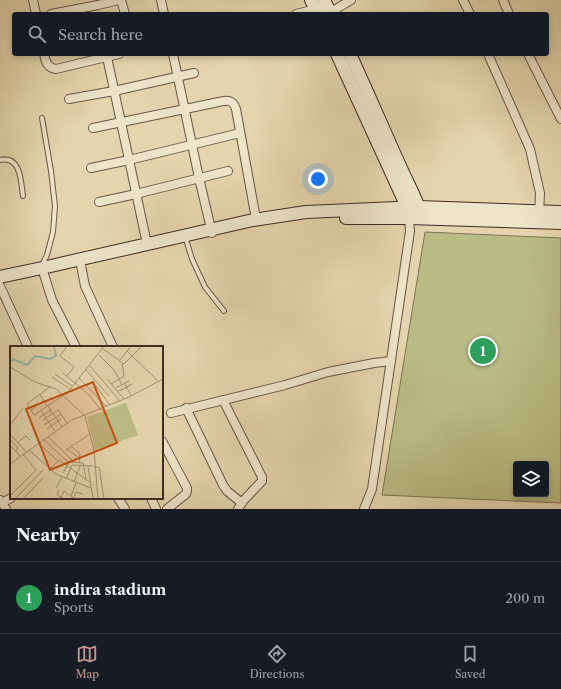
<!DOCTYPE html>
<html lang="en">
<head>
<meta charset="utf-8">
<style>
	:root { --surface:#171b24; --page:#242831; --text:#f1f3f6; --muted:#9ea1a6; --line:#363941; --accent:#c59692 }
	body { margin:0; font-family:"Libre Caslon Text",serif; background:var(--page); color:var(--text) }
	.controls { position:absolute; right:12px; bottom:12px; display:grid; overflow:hidden; border-radius:4px; box-shadow:0 2px 6px #0003 }
	.controls button { width:36px; height:36px; display:grid; place-items:center; padding:0; border:0; border-bottom:1px solid var(--line); background:var(--surface); color:var(--text); font:20px sans-serif }
	.you { position:absolute; left:318px; top:179px; width:14px; height:14px; margin:-10px; border:3px solid #fff; border-radius:50%; background:#1a73e8; box-shadow:0 0 0 6px #1a73e833 }
	.badge { display:grid; place-items:center; width:26px; height:26px; border-radius:50%; background:var(--accent); color:#fff; font-size:13px; font-weight:700 }
	.pin { position:absolute; translate:-50% -50%; border:2px solid #fff; box-shadow:0 1px 4px #0006 }
	.list { margin:0; padding:0; list-style:none }
	h2 { display:flex; justify-content:space-between; align-items:center; height:52px; margin:0; padding:0 16px; font-size:17px }
	h2 small { font-size:13px; font-weight:400; color:var(--muted) }
	.list li { display:grid; grid-template-columns:26px 1fr auto; gap:12px; align-items:center; box-sizing:border-box; height:72px; padding:0 16px; border-top:1px solid var(--line) }
	.list b { display:block; font-size:15px; white-space:nowrap }
	.list p { margin:0; font-size:13px; white-space:nowrap; color:var(--muted) }
	.list em { font-size:13px; font-style:normal; color:var(--muted) }
	.icon { flex:none; width:22px; height:22px; fill:none; stroke:currentColor; stroke-width:2; stroke-linecap:round; stroke-linejoin:round }
	.map { position:relative; flex:none; width:561px; height:509px; overflow:hidden }
	.search { position:absolute; background:var(--surface); box-shadow:0 2px 6px #0003; left:12px; right:12px; top:12px; height:44px; display:flex; align-items:center; gap:10px; box-sizing:border-box; padding:0 14px; border-radius:4px; color:var(--muted); font-size:15px }
	.sheet { height:124px; background:var(--surface) }
	nav { display:flex; justify-content:space-around; align-items:center; box-sizing:border-box; height:56px; border-top:1px solid var(--line); background:var(--surface); font-size:11px; color:var(--muted) }
	nav a { display:grid; justify-items:center; gap:2px }
	nav .on { color:var(--accent) }
	.map>svg:first-child { display:block }
	.park { fill:#babc86; stroke:#7c7354; fill-rule:evenodd }
	.lines { fill:none; stroke-linecap:round; stroke-linejoin:round }
	.lane-casing { stroke:#685546; stroke-width:6 }
	.street-casing { stroke:#685546; stroke-width:10 }
	.secondary-casing { stroke:#3f2a23; stroke-width:14 }
	.lane { stroke:#eee4ca; stroke-width:4 }
	.street { stroke:#eee4ca; stroke-width:8 }
	.secondary { stroke:#eee4ca; stroke-width:12 }
	.inset-river { fill:none; stroke:#97b9a5; stroke-width:2 }
	.inset-road { fill:none; stroke:#a39176; stroke-width:1 }
	.view { fill:#c65011; fill-opacity:0.15; stroke:#c65011; stroke-width:2 }
	.inset-edge { fill:none; stroke:#3f2a23; stroke-width:2 }
</style>
</head>
<body>
<div class="map">
<svg width="561" height="509" viewBox="0 0 561 509">
	<rect width="100%" height="100%" fill="#e5d5ae"/>
	<filter id="stains"><feTurbulence type="fractalNoise" baseFrequency=".005" numOctaves="4"/><feColorMatrix values="0 0 0 0 .2 0 0 0 0 .09 0 0 0 0 .02 0 0 0 .5 -.17"/></filter>
	<radialGradient id="worn" r=".72"><stop offset=".6" stop-color="#630" stop-opacity="0"/><stop offset="1" stop-color="#630" stop-opacity=".3"/></radialGradient>
	<path class="park" d="M425,232L561,238V503L382,495ZM516,464H546V494H516Z"/>
	<g class="lines">
		<g class="lane-casing">
			<g id="lane">
				<polyline points="42,118 51,171 55,206 53,232 47,255 42,265"/>
				<path d="M0,160C21,155 21,182 23,196"/>
				<polyline points="185,236 192,259 205,287 224,311"/>
			</g>
		</g>
		<g class="street-casing">
			<g id="street">
				<polyline points="33,0 36,14"/>
				<polyline points="121,0 125,14"/>
				<polyline points="161,0 164,14"/>
				<polyline points="463,0 470,14"/>
				<polyline points="503,0 509,14"/>
				<polyline points="331,12 351,0"/>
				<polyline points="51,14 98,5 119,0"/>
				<polyline points="296,14 316,9"/>
				<path d="M44,54C46,62 47,68 56,69L119,54"/>
				<polyline points="173,54 199,178 212,233"/>
				<polyline points="488,54 530,149 540,193 539,215"/>
				<polyline points="528,54 561,119"/>
				<polyline points="107,57 147,244"/>
				<polyline points="69,99 114,91 194,73"/>
				<path d="M93,128L214,103C225,101 232,97 236,109L256,219"/>
				<polyline points="91,168 129,160 240,133"/>
				<polyline points="99,202 136,194 228,171"/>
				<polyline points="80,260 85,286 113,347"/>
				<polyline points="42,268 52,300 76,347"/>
				<polyline points="0,286 28,347"/>
				<polyline points="223,400 262,477 262,481 243,501 238,509"/>
				<polyline points="186,408 223,485 227,491 242,503"/>
				<polyline points="171,413 285,385 328,372 374,363 391,361"/>
				<polyline points="162,441 187,488 187,491 186,494 167,509"/>
				<polyline points="118,498 125,509"/>
				<polyline points="151,498 156,509"/>
				<polyline points="0,500 6,509"/>
				<polyline points="2,503 11,498"/>
				<polyline points="364,509 372,489 410,231 409,218"/>
			</g>
		</g>
		<g class="secondary-casing">
			<g id="secondary">
				<polyline points="311,0 318,14"/>
				<polyline points="324,0 331,14"/>
				<polyline points="337,54 407,207 409,215"/>
				<path d="M350,54C367,91 383,128 400,166C407,182 416,197 421,214"/>
				<polyline points="346,218 409,218 561,223"/>
				<polyline points="0,277 42,268 253,220 306,212 419,207 561,212"/>
			</g>
		</g>
		<use href="#lane" class="lane"/>
		<use href="#street" class="street"/>
		<use href="#secondary" class="secondary"/>
	</g>
	<g transform="translate(10 346)">
		<rect width="153" height="153" fill="#e5d5ae"/>
		<path d="M116,57L128,89L85,104L77,71Z" fill="#babc86"/>
		<path class="inset-river" d="M0,17L3,13L17,19L25,10L40,13L46,10L44,0"/>
		<path class="inset-road" d="M57,0L50,10L64,21L57,30M93,3L114,18L132,0M117,5L149,36M89,9L104,24L112,39M110,14L121,0M80,20L110,55M0,21L25,36L46,43L75,70L84,104L88,153M76,24L99,50M53,27L78,48L91,64M45,28L62,40M42,31L60,43M69,32L96,60M97,33L114,53M101,38L114,30L112,17M115,38L121,50M41,40L17,58L24,69L54,49M86,40L100,59M106,42L119,35M109,45L122,38M30,49L52,81M56,49L94,0M21,64L34,54M31,65L45,85M29,72L42,63M33,74L48,64L57,77M0,79L13,62M34,79L51,68M37,83L51,73M0,88L16,106M38,91L61,113L60,116M0,93L8,102L6,105M33,93L59,117M8,96L16,90L20,94M28,97L47,114M0,99L10,110M61,100L70,108L69,117M57,103L69,112M19,104L46,128L81,142M56,104L80,88M0,118L62,74L119,51L153,33M78,120L83,153M84,121H89L94,153M40,123L49,114L81,137M53,127L59,116L73,117L76,133M56,133L62,119L83,120M64,136L70,120M46,142L52,131M49,144L47,149L54,153M0,150L26,124L13,108M61,150L66,137M5,153L33,124M13,153L33,132M50,153L54,145L63,152M63,153L66,146L73,148"/>
		<path class="view" d="M83,36L107,97L40,124L16,63Z"/>
		<rect width="153" height="153" class="inset-edge"/>
	</g>
	<rect width="100%" height="100%" filter="url(#stains)"/>
	<rect width="100%" height="100%" fill="url(#worn)"/>
</svg>
<div class="controls">
<button><svg class="icon" aria-label="layers" viewBox="0 0 24 24"><path d="M12 4l9 5-9 5-9-5zM3 14l9 5 9-5"/></svg></button>
</div>
<div class="you"></div>
<div class="pin badge" style="left:483px;top:351px;background:#2e9e5b">1</div>
<div class="search"><svg class="icon" aria-label="search" viewBox="0 0 24 24"><circle cx="10" cy="10" r="6"/><path d="M15 15l6 6"/></svg>Search here</div>
</div>
<section class="sheet">
<h2>Nearby<small></small></h2>
<ul class="list">
<li><span class="badge" style="background:#2e9e5b">1</span><div><b>indira stadium</b><p>Sports</p></div><em>200 m</em></li>
</ul>
</section>
<nav>
<a class="on"><svg class="icon" aria-label="map" viewBox="0 0 24 24"><path d="M3 6l6-2 6 2 6-2v14l-6 2-6-2-6 2zM9 4v14M15 6v14"/></svg>Map</a>
<a><svg class="icon" aria-label="directions" viewBox="0 0 24 24"><path d="M12 3l9 9-9 9-9-9zM9 14v-3h6M13 9l2 2-2 2"/></svg>Directions</a>
<a><svg class="icon" aria-label="saved" viewBox="0 0 24 24"><path d="M7 4h10v16l-5-4-5 4z"/></svg>Saved</a>
</nav>
</body>
</html>
